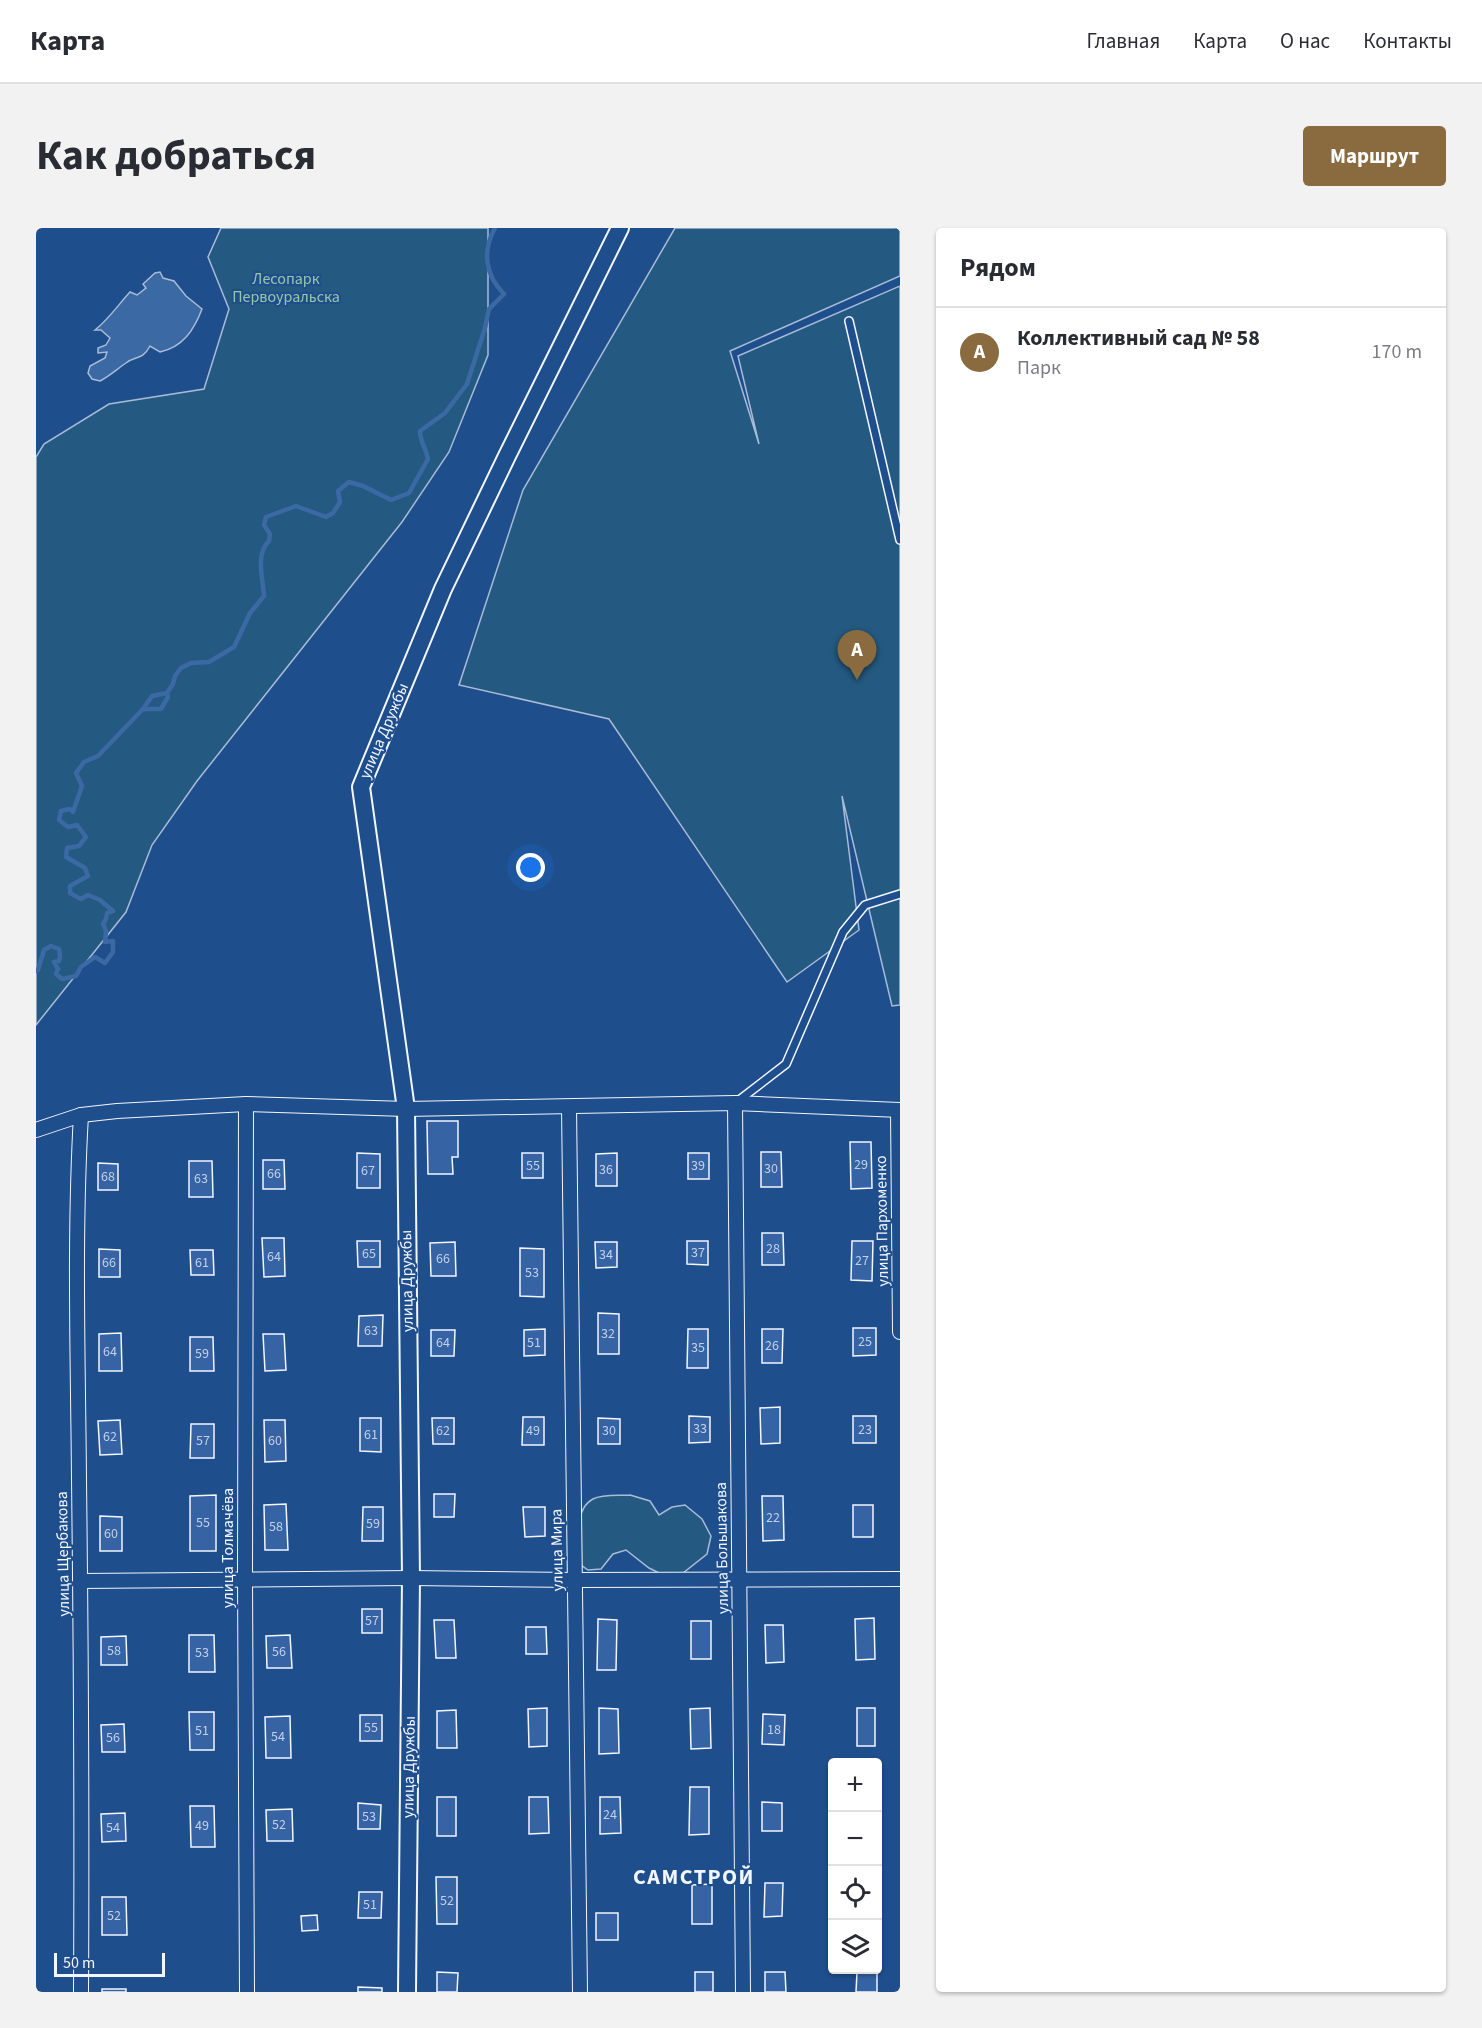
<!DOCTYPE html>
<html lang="ru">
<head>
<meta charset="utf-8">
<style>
	:root { --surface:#fff; --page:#f2f2f3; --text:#2b2b33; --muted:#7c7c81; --line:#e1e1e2; --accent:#8a6a3f }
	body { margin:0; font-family:"Source Sans 3",sans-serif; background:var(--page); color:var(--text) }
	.controls { position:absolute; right:18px; bottom:18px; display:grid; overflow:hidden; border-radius:6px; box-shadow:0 2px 4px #0004 }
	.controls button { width:54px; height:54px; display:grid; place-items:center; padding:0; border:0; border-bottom:2px solid var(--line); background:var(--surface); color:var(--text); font:30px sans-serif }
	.scale { position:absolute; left:18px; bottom:15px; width:111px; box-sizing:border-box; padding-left:6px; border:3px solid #f2f6ff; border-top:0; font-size:16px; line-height:21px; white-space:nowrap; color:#f2f6ff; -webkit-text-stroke:4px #1f4e8c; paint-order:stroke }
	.you { position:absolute; left:495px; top:640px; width:21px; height:21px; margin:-15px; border:4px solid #fff; border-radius:50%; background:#1a73e8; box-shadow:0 0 0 9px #1a73e833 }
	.badge { display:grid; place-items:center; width:39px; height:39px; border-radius:50%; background:var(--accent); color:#fff; font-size:20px; font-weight:700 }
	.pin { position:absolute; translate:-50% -50px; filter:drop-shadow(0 2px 3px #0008) }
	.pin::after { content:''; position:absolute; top:32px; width:21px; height:18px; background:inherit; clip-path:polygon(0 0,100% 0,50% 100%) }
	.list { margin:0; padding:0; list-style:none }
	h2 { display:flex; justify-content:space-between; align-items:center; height:78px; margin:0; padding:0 24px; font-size:26px }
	h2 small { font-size:20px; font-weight:400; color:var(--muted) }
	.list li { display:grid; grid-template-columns:39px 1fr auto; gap:18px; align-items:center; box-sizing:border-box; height:90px; padding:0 24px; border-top:2px solid var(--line) }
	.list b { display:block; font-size:22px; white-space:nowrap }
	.list p { margin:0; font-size:20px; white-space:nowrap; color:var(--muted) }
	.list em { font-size:20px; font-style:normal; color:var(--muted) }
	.icon { flex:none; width:33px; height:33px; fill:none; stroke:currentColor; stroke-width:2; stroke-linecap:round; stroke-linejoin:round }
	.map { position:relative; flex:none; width:864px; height:1764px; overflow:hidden; border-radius:6px }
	header { display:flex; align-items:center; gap:36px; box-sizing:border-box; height:84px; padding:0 30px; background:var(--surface); border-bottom:2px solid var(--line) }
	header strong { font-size:28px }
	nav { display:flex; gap:33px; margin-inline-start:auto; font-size:21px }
	.intro { display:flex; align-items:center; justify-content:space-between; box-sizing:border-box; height:144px; padding:0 36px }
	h1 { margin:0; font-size:42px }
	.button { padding:15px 27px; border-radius:6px; background:var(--accent); color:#fff; font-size:21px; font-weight:700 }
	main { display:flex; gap:36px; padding:0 36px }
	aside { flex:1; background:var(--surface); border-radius:6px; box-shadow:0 2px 4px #0004 }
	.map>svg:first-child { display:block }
	.green { fill:#245a82; stroke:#a8bbd7; stroke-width:1.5 }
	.water { fill:#3b69a3; stroke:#a8bbd7; stroke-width:1.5 }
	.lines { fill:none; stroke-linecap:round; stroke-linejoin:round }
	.stream { stroke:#3b69a3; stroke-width:4.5 }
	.building { fill:#3563a3; stroke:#f2f6ff; stroke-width:1.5 }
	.service-casing { stroke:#f2f6ff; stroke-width:10 }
	.minor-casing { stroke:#f2f6ff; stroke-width:16 }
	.tertiary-casing { stroke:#f2f6ff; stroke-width:20 }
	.service { stroke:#1f4e8c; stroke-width:7 }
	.minor { stroke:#1f4e8c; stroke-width:14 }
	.tertiary { stroke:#1f4e8c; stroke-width:16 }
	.labels { text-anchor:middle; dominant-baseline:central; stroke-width:4.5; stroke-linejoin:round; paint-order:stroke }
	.number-label { font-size:14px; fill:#c3d1e8 }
	.park-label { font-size:16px; fill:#97c8a6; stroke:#1f4e8c }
	.street-label { font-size:16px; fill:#f2f6ff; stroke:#1f4e8c }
	.district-label { font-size:22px; font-weight:bold; letter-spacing:1.5px; fill:#f2f6ff; stroke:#1f4e8c }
</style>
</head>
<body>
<header>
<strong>Карта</strong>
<nav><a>Главная</a><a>Карта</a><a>О нас</a><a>Контакты</a></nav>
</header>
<div class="intro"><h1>Как добраться</h1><a class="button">Маршрут</a></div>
<main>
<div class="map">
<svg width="864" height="1764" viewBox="0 0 864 1764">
	<rect width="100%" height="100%" fill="#1f4e8c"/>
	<g class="green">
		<polygon points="185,0 452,0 452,127 413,224 366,294 161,553 116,617 90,684 0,797 0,229 8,216 73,176 168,161 193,81 172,29"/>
		<polygon points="639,0 864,0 864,48 694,123 723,216 702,128 864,58 864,777 856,778 806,568 823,702 751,754 573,491 423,457 487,262"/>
		<path d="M594,1267L614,1273L623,1287L636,1279L649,1277L666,1291L675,1308L671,1326L647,1345L625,1346L613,1340L590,1322L577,1326L565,1341L552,1342L545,1337C544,1318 536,1282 557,1271C567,1266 583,1268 594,1267Z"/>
	</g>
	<path class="water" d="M124,44L127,50L138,53L150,68L166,81C158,102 147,119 124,124L114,118C106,133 100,127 90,135C81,141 74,148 64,153L56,151L52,145L54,138L69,130L71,124L62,125V120L70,117L74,110L65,102H59C73,91 82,77 94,64L101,67L110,60L107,56L119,45Z"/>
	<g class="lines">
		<g class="stream">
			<polyline points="107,481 116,468 131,465"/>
			<path d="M0,743L2,742L8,722L15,718L23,721L24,728L23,733L18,734L22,741L20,746L26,751L40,748L45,739L59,729L69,735L77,724V713L69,714L70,703L67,696L70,691L71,685L77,683L64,672L52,667L45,671L34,665V658L52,648L49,640L30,629L31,620L43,618L50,609L41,597L32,599L23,592L25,583L34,581L37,584L46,558L40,545L48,534L62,528L107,481H125L132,469L131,465L137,456L139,448L145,440L155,435L173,434L198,419L214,385L228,368C227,351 219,326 233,313L234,306L228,297L230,289L260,278L290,289L297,285L304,274L302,263L313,254L327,258L355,272L373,265L392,231C390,220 384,214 384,203L409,185L431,156L449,100L453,81L468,66C449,47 446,23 459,0"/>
		</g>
	</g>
	<g class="building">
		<polygon points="391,893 422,893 422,929 416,929 417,946 392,946"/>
		<polygon points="814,914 835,914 836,960 815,961"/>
		<polygon points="725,924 745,924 746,959 725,959"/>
		<polygon points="321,925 344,926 344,960 321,960"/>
		<rect x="486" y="925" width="21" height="25"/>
		<polygon points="581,925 581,958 560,958 560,926"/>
		<rect x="652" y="925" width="21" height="26"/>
		<polygon points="227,932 248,932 249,961 227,961"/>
		<polygon points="153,933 176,933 177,969 153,969"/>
		<polygon points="62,935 82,936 82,962 62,962"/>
		<polygon points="726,1005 747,1005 748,1037 726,1037"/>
		<polygon points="226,1010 248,1010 249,1048 228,1049"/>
		<polygon points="321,1013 344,1013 344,1039 322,1039"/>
		<polygon points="651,1013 672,1013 672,1037 651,1036"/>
		<polygon points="816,1013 837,1013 836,1053 815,1052"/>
		<polygon points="419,1014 420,1048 395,1048 394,1015"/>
		<polygon points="559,1014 581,1014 581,1039 560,1040"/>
		<polygon points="484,1020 508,1021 508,1069 484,1068"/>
		<polygon points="63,1021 84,1022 84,1049 63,1049"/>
		<polygon points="154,1022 177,1022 178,1047 155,1047"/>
		<polygon points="562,1085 583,1086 583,1126 562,1126"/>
		<polygon points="347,1087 346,1118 322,1118 323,1088"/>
		<polygon points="817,1100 840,1100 840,1127 817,1128"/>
		<polygon points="509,1101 509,1127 488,1128 488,1102"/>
		<polygon points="652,1101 672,1101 672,1140 651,1140"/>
		<polygon points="726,1101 747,1101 746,1135 726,1135"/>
		<polygon points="395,1102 419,1102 418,1128 395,1128"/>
		<polygon points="85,1105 86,1143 63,1143 63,1106"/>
		<polygon points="227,1106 248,1106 250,1142 229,1143"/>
		<polygon points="154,1109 177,1109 178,1143 154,1143"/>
		<polygon points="744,1179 744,1215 725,1216 724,1180"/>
		<polygon points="653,1188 674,1189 674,1214 653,1215"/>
		<rect x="817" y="1188" width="23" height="27"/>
		<polygon points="487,1189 508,1189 508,1217 486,1217"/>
		<polygon points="324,1190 345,1190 345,1224 324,1223"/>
		<polygon points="396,1190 418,1190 418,1216 397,1216"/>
		<polygon points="562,1190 584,1191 584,1216 562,1216"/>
		<polygon points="84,1192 86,1226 64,1227 62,1193"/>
		<polygon points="228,1192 249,1192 250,1233 229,1234"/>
		<polygon points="155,1196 178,1196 178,1230 154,1230"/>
		<polygon points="398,1266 419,1266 418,1289 398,1289"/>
		<polygon points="180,1267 180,1323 154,1323 154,1268"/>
		<polygon points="726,1268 747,1268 748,1312 727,1313"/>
		<polygon points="250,1276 252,1322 229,1322 228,1277"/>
		<rect x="817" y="1277" width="20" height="32"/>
		<polygon points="327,1279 347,1279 347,1313 326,1313"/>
		<polygon points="487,1279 509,1279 509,1308 489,1309"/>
		<polygon points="64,1288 86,1289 86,1323 64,1323"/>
		<rect x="326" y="1381" width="20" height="24"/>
		<polygon points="838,1390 839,1431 820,1432 819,1391"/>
		<polygon points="562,1391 581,1392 580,1442 561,1442"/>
		<polygon points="398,1392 418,1392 420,1430 400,1430"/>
		<rect x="655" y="1393" width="20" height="38"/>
		<polygon points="729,1397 747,1397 748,1434 730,1435"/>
		<polygon points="490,1399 510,1399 511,1426 490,1426"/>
		<polygon points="153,1407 178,1407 179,1444 153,1444"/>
		<polygon points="254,1407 256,1440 231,1440 230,1408"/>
		<polygon points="90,1408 91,1437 65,1437 65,1409"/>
		<polygon points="511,1480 511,1518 493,1519 492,1481"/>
		<polygon points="563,1480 582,1481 583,1525 563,1526"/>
		<polygon points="674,1480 675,1520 655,1521 654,1481"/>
		<rect x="821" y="1480" width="18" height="38"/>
		<polygon points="420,1482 421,1520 401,1520 401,1483"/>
		<polygon points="153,1484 178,1484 178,1522 154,1522"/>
		<polygon points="727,1486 749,1487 748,1517 726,1516"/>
		<rect x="324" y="1487" width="22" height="26"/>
		<polygon points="254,1488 255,1530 230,1530 229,1489"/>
		<polygon points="88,1496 89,1524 66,1524 65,1497"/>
		<polygon points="654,1559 673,1559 673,1606 653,1607"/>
		<rect x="401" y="1569" width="19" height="39"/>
		<polygon points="493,1569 512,1569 513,1605 493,1606"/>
		<polygon points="564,1569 584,1569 585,1605 564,1606"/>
		<polygon points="726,1574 746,1575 746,1603 726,1603"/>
		<polygon points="322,1575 345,1577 344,1601 322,1601"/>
		<polygon points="154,1578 178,1578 179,1619 155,1619"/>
		<polygon points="256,1581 257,1613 231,1613 230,1582"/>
		<polygon points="89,1585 90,1613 66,1614 65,1586"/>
		<polygon points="400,1649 421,1649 421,1696 401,1696"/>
		<polygon points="729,1655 747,1655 746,1688 728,1689"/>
		<polygon points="676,1656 676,1696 656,1696 656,1657"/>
		<polygon points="323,1664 346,1664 345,1690 322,1690"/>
		<polygon points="66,1669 90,1669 91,1707 66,1707"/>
		<rect x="560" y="1685" width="22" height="27"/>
		<polygon points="281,1687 282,1702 266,1703 265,1688"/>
		<polygon points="401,1744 422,1745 421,1764 401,1764"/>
		<rect x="659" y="1744" width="18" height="20"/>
		<polygon points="729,1744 749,1744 750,1764 729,1764"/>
		<polygon points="821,1744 841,1744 841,1764 820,1764"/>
		<polygon points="322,1759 346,1760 346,1764 322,1764"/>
		<rect x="66" y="1761" width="24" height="3"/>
	</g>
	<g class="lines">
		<g class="service-casing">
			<g id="service">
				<polyline points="813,93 864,312"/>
				<polyline points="702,873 750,836 807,704 829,677 864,666"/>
			</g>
		</g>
		<g class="minor-casing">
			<g id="minor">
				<polyline points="699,875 707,1764"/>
				<polyline points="210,876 209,1351 211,1764"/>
				<polyline points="533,879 544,1764"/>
				<polyline points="862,882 864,1104"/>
				<polyline points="0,902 45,887 81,883 210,876 370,881 699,875 864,882"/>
				<polyline points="44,1353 375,1350 538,1352 864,1351"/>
				<path d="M45,1764C46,1593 45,1422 43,1251C42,1130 38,1008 45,887"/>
			</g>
		</g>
		<g class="tertiary-casing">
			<polyline id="tertiary" points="371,1764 375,1350 370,881 325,559 407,361 471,228 584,0"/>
		</g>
		<use href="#service" class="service"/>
		<use href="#minor" class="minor"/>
		<use href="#tertiary" class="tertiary"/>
	</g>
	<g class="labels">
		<g class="number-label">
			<text x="825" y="937">29</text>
			<text x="497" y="938">55</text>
			<text x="662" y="938">39</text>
			<text x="735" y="941">30</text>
			<text x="570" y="942">36</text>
			<text x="332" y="943">67</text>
			<text x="238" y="946">66</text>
			<text x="72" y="949">68</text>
			<text x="165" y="951">63</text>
			<text x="737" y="1021">28</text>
			<text x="662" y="1025">37</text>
			<text x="333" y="1026">65</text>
			<text x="570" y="1027">34</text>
			<text x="238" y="1029">64</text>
			<text x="407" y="1031">66</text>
			<text x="826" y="1033">27</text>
			<text x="73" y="1035">66</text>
			<text x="166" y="1035">61</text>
			<text x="496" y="1045">53</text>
			<text x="335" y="1103">63</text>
			<text x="572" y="1106">32</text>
			<text x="829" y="1114">25</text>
			<text x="407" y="1115">64</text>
			<text x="498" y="1115">51</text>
			<text x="736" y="1118">26</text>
			<text x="662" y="1120">35</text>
			<text x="74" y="1124">64</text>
			<text x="166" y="1126">59</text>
			<text x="664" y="1201">33</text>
			<text x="829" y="1202">23</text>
			<text x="407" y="1203">62</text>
			<text x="497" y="1203">49</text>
			<text x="573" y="1203">30</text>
			<text x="335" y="1207">61</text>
			<text x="74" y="1209">62</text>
			<text x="167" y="1213">57</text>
			<text x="239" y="1213">60</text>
			<text x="737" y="1290">22</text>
			<text x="167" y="1295">55</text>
			<text x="337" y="1296">59</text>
			<text x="240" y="1299">58</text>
			<text x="75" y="1306">60</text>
			<text x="336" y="1393">57</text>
			<text x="78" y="1423">58</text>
			<text x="243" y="1424">56</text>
			<text x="166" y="1425">53</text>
			<text x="335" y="1500">55</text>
			<text x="738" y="1502">18</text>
			<text x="166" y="1503">51</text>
			<text x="242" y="1509">54</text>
			<text x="77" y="1510">56</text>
			<text x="574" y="1587">24</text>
			<text x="333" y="1589">53</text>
			<text x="243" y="1597">52</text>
			<text x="166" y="1598">49</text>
			<text x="77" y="1600">54</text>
			<text x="411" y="1673">52</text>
			<text x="334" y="1677">51</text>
			<text x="78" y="1688">52</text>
		</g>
		<g class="park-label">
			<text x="250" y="51">Лесопарк<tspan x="250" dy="18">Первоуральска</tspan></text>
		</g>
		<g class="street-label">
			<text transform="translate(348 503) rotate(-67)">улица Дружбы</text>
			<text transform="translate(846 993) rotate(-91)">улица Пархоменко</text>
			<text transform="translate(371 1053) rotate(-91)">улица Дружбы</text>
			<text transform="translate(192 1320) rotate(-90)">улица Толмачёва</text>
			<text transform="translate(686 1320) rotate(-91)">улица Большакова</text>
			<text transform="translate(521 1322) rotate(-91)">улица Мира</text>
			<text transform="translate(27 1326) rotate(-91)">улица Щербакова</text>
			<text transform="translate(373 1539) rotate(-89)">улица Дружбы</text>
		</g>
		<g class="district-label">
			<text x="658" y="1649">САМСТРОЙ</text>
		</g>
	</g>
</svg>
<div class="controls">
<button>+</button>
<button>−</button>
<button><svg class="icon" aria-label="locate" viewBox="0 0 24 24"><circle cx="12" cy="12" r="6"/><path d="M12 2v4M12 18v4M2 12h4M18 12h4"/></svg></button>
<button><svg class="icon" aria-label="layers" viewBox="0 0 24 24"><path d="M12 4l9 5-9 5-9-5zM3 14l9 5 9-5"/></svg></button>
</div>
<div class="scale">50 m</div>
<div class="you"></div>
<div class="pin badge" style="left:821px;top:452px">A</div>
</div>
<aside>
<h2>Рядом<small></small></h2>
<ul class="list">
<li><span class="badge">A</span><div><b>Коллективный сад № 58</b><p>Парк</p></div><em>170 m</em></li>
</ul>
</aside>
</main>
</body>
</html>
